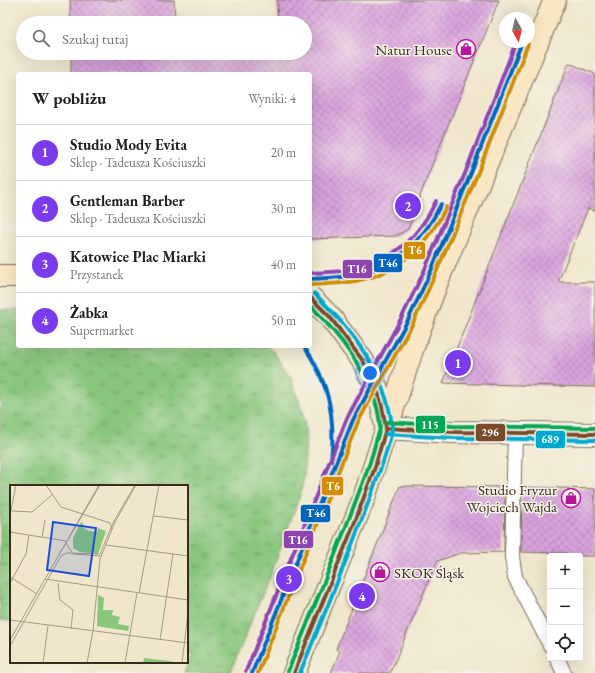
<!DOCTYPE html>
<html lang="pl">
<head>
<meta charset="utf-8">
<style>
	:root { --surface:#fff; --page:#f2f2f2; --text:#202124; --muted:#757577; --line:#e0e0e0; --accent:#7c3aed }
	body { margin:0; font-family:"EB Garamond",serif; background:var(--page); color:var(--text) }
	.controls { position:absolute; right:12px; bottom:12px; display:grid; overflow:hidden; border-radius:4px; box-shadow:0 4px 16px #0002 }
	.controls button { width:36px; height:36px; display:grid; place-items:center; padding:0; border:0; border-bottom:1px solid var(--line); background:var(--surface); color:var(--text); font:20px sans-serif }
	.compass { position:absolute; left:499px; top:12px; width:36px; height:36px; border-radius:50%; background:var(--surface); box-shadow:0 4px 16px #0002; rotate:172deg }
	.you { position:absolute; left:370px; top:373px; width:14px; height:14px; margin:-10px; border:3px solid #fff; border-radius:50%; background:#1a73e8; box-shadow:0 0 0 6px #1a73e833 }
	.badge { display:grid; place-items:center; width:26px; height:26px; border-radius:50%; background:var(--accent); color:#fff; font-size:13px; font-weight:700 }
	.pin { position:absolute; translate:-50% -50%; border:2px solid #fff; box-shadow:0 1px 4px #0006 }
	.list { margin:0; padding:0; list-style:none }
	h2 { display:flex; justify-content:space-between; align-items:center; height:52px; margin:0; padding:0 16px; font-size:17px }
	h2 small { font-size:13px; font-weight:400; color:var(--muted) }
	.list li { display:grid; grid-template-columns:26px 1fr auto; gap:12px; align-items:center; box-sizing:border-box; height:56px; padding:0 16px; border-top:1px solid var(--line) }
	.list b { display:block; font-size:15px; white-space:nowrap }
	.list p { margin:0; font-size:13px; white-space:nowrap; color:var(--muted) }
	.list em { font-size:13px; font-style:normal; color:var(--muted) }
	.icon { flex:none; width:22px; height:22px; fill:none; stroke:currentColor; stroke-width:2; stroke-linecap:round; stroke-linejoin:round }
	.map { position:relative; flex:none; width:595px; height:673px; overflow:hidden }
	.search { position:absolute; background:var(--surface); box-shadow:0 4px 16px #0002; left:16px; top:16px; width:296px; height:44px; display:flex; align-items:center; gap:10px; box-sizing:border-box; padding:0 14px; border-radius:22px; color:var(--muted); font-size:15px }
	.panel { position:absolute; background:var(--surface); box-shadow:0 4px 16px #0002; left:16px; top:72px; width:296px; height:276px; border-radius:4px }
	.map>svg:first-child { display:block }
	.park { fill:url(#park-tufts); stroke:#62784d }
	.building { fill:url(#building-cross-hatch) }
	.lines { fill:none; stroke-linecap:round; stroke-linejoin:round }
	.lane-casing { stroke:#7a6c5b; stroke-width:16 }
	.street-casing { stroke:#7a6c5b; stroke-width:24 }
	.secondary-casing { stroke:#7a6c5b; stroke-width:24 }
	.lane { stroke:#fff; stroke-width:14 }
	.street { stroke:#fff; stroke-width:22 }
	.secondary { stroke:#f9e7c3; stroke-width:22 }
	.bus-1-casing { stroke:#f7f3e8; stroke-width:7 }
	.bus-2-casing { stroke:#f7f3e8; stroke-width:7 }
	.bus-3-casing { stroke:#f7f3e8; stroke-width:7 }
	.bus-1 { stroke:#7a4b2a; stroke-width:4 }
	.bus-2 { stroke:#00a9ce; stroke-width:4 }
	.bus-3 { stroke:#00a651; stroke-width:4 }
	.tram-1-casing { stroke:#f7f3e8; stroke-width:7 }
	.tram-2-casing { stroke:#f7f3e8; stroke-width:7 }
	.tram-3-casing { stroke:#f7f3e8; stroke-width:7 }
	.tram-1 { stroke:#0065bd; stroke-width:4 }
	.tram-2 { stroke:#d18d06; stroke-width:4 }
	.tram-3 { stroke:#8e44ad; stroke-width:4 }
	.labels { text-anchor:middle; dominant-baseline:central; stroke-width:3; stroke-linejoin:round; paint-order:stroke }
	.poi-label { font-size:15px; fill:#3b2a1e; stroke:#f7f3e8; text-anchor:end }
	.inset-road { fill:none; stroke:#a79b86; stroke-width:1 }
	.view { fill:#1d4ed8; fill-opacity:0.15; stroke:#1d4ed8; stroke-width:2 }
	.inset-edge { fill:none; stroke:#3b2a1e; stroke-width:2 }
	.line-badge { stroke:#f7f3e8; stroke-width:1.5 }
	.badge-label { font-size:11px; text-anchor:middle; font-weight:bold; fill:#fff }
</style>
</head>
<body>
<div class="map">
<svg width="595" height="673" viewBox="0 0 595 673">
	<defs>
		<pattern id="park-tufts" width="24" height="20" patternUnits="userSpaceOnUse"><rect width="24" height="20" fill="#88c67c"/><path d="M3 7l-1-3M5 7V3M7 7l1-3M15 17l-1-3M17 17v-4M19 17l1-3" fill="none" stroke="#70a165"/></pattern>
		<pattern id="building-cross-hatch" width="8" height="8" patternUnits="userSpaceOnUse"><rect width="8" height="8" fill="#daa3df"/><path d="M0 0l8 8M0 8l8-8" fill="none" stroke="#b285b4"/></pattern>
	</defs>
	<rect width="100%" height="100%" fill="#f7f3e8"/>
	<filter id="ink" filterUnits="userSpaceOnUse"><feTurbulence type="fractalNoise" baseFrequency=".025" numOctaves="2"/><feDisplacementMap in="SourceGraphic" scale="8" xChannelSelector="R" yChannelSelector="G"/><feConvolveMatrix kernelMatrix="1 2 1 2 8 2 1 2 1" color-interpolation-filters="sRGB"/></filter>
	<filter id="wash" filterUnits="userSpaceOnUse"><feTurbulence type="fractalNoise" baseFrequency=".012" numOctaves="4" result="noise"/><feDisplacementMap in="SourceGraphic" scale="16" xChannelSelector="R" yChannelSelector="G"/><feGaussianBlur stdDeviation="0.9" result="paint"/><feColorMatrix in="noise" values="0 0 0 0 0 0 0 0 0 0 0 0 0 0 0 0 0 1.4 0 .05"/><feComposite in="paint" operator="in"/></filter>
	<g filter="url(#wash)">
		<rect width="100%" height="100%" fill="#efe6cb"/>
		<polygon class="park" points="18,310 18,346 266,346 273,351 291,378 303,413 306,434 304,476 301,492 273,569 230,673 184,673 191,655 187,654 187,486 11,486 11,621 0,620 0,310"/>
		<g id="blocks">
			<g class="building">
				<polygon points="70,0 174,0 175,23 71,23"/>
				<polygon points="277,0 499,0 429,172 408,229 396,236 310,239 310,74 71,74 71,53 305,53 305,23 270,23 278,23"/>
				<polygon points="569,63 595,74 595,211 588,208 558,282 595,282 595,387 443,383"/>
				<polygon points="400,486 505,487 504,552 461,553 437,561 390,673 331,673 340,651 336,649"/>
				<polygon points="522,487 595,489 595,556 567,556 567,553 521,552"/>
			</g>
		</g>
	</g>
	<g filter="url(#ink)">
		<use href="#blocks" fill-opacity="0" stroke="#7a6c5b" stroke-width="1"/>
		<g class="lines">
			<g class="lane-casing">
				<g id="lane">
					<polyline points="515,433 512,557 515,577 550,645"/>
					<polyline points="557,658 564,673"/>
				</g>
			</g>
			<g class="street-casing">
				<polyline id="street" points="386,428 453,432 595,434"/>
			</g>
			<g class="secondary-casing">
				<g id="secondary">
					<polyline points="0,276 18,276"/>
					<polyline points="310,297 330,317 363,361 376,386 382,406 386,427"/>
					<polyline points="294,673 364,498 413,347 437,282 555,0"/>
				</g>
			</g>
			<use href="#lane" class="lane"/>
			<use href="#street" class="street"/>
			<use href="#secondary" class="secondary"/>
			<g class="bus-1-casing">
				<g id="bus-1">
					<polyline points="386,428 453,432 595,434"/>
					<polyline points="294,673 353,527 375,467 386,428 382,406 376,386 363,361 330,317 310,297"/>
				</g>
			</g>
			<g class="bus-2-casing">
				<g id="bus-2">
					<polyline points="386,434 453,438 595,440"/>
					<path d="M300,673C326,610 352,548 375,484C379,473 393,436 392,426C386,373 351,329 314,293"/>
				</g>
			</g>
			<g class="bus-3-casing">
				<g id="bus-3">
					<polyline points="386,422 453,426 595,428"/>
					<path d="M288,671C313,610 338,549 361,487C367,472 372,457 376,441C377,437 380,431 380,427C378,382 340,336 310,305"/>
				</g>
			</g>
			<use href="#bus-1" class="bus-1"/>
			<use href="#bus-2" class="bus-2"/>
			<use href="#bus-3" class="bus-3"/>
			<g class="tram-1-casing">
				<g id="tram-1">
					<path d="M310,279C326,278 343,278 359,274C397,266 425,238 441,204"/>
					<path d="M304,346C329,382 336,418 331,461"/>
					<polyline points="252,673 353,420 409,318 431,271 471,173 522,42"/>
				</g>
			</g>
			<g class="tram-2-casing">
				<g id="tram-2">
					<path d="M310,285C327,284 344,284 360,280C399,272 430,242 446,207"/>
					<polyline points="258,673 358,422 414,321 436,273 477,175 528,44"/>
				</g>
			</g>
			<g class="tram-3-casing">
				<g id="tram-3">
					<path d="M310,273C327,272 345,272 362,268C396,258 421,233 436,201"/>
					<polyline points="246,671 347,418 403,315 425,269 466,171 516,42"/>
				</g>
			</g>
			<use href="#tram-1" class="tram-1"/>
			<use href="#tram-2" class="tram-2"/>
			<use href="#tram-3" class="tram-3"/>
		</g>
	</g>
	<defs>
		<g id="shop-ring" transform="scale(1)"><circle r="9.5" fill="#f7f3e8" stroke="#b5179e" stroke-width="1.5"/><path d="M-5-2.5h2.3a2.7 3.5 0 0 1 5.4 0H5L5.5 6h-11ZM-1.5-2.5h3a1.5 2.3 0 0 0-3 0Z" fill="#b5179e"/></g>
	</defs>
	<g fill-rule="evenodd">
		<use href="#shop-ring" x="466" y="49"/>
		<use href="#shop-ring" x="571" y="498"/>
		<use href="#shop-ring" x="380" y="572"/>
	</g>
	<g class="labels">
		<g class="poi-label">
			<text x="452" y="49">Natur House</text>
			<text x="557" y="489">Studio Fryzur<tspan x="557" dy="17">Wojciech Wajda</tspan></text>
			<text x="394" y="572" text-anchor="start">SKOK Śląsk</text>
		</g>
	</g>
	<g transform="translate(10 485)">
		<rect width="178" height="178" fill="#efe6cb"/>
		<path d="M134,173L159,176L170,178H133Z" fill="#88c67c"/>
		<path d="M71,37L74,39L72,42L79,46L87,47L88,43L96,46L88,69L70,67L63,63V53ZM88,110L94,113L93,125H103L102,130L110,132L108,139L119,141L118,146L87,141Z" fill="#88c67c"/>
		<path class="inset-road" d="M36,0L51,22L100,38L102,44M2,26L22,27L43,9M0,31L6,0M144,31L178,35M0,47L56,56M32,52L35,35M56,58L63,69L91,71M96,60L178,71M49,70L90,0M0,92L27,109M35,94L178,115M0,98L16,69L19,50M48,98L50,115L63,125L61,144M129,108L149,0M0,135L178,158M0,155L89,0M150,155L163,69M0,161L51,71L57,68L90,69L104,36L125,0M33,178L38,141M77,178L83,146L90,74L105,37L126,0M115,178L127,108M172,178L178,127"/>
		<path class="view" d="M43,37L86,43L79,91L37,85Z"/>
		<rect width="178" height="178" class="inset-edge"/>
	</g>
	<g class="line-badge">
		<rect x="403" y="241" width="23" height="19" rx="4" fill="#d18d06"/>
		<rect x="373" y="253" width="30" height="20" rx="4" fill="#0065bd"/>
		<rect x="342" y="259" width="31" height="20" rx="4" fill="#8e44ad"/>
		<rect x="415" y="415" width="31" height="19" rx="4" fill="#00a651"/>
		<rect x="475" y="423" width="31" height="19" rx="4" fill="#7a4b2a"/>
		<rect x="535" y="430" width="31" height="19" rx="4" fill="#00a9ce"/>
		<rect x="321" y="476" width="23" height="20" rx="4" fill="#d18d06"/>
		<rect x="300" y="504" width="31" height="19" rx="4" fill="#0065bd"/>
		<rect x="283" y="530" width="31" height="19" rx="4" fill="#8e44ad"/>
	</g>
	<g class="badge-label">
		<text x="415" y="254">T6</text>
		<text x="388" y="267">T46</text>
		<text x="357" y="273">T16</text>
		<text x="430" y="429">115</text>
		<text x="490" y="436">296</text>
		<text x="550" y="443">689</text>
		<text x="333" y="490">T6</text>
		<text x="316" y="517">T46</text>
		<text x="298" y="544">T16</text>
	</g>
</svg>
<div class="controls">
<button>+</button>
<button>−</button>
<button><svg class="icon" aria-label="locate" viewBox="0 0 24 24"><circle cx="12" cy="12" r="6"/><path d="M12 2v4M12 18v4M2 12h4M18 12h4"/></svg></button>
</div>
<svg class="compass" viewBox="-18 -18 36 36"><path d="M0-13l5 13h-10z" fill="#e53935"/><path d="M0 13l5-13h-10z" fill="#757577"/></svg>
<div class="you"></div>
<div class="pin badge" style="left:458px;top:363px">1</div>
<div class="pin badge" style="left:408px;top:206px">2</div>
<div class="pin badge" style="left:289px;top:579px">3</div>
<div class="pin badge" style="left:362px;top:596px">4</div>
<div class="search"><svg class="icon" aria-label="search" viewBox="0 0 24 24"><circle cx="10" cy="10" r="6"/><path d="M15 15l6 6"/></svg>Szukaj tutaj</div>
<section class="panel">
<h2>W pobliżu<small>Wyniki: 4</small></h2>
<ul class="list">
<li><span class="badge">1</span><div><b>Studio Mody Evita</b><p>Sklep · Tadeusza Kościuszki</p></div><em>20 m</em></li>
<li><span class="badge">2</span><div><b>Gentleman Barber</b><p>Sklep · Tadeusza Kościuszki</p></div><em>30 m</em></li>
<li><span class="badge">3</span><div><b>Katowice Plac Miarki</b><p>Przystanek</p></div><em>40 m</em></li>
<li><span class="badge">4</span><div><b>Żabka</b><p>Supermarket</p></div><em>50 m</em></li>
</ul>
</section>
</div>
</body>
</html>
